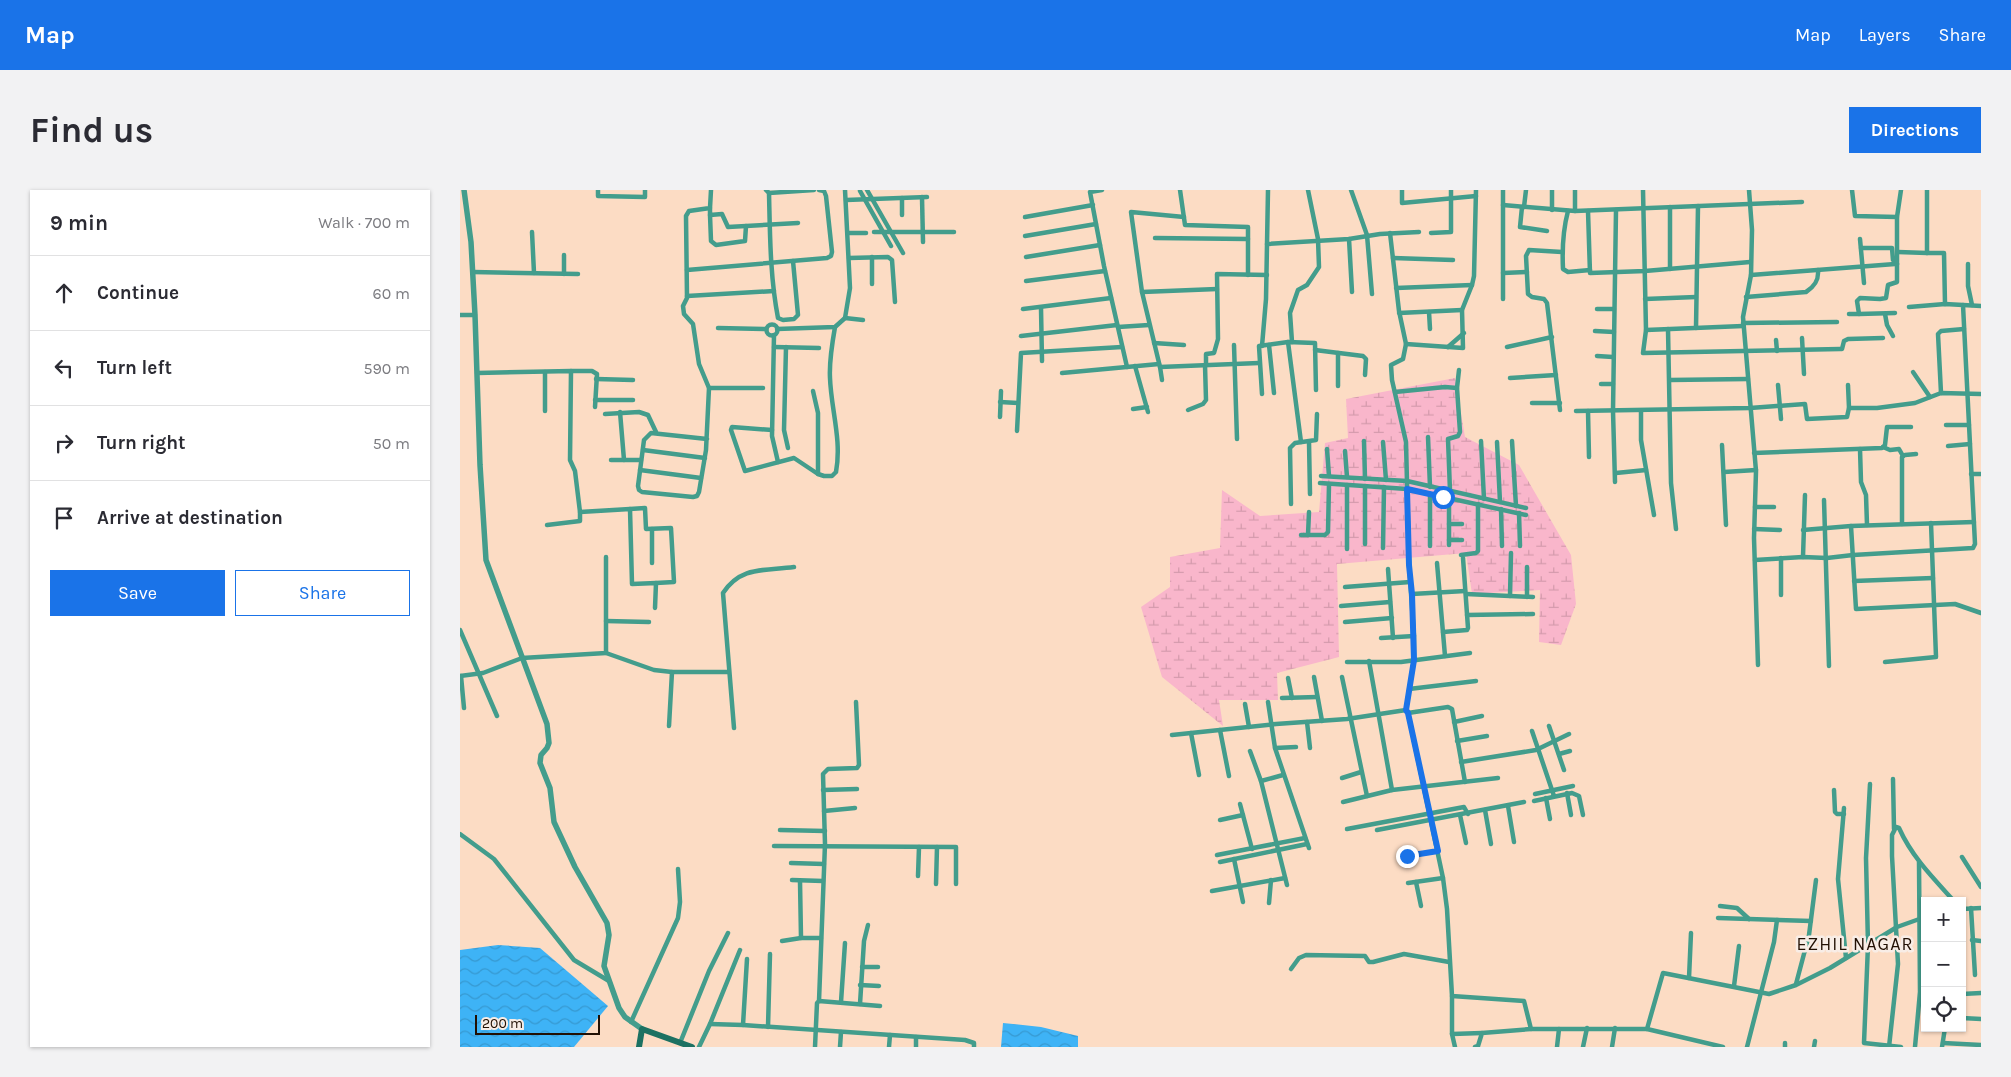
<!DOCTYPE html>
<html lang="en">
<head>
<meta charset="utf-8">
<style>
	:root { --surface:#fff; --page:#f2f2f3; --text:#2b2b33; --muted:#7c7c81; --line:#e1e1e2; --accent:#1a73e8 }
	body { margin:0; font-family:Karla,sans-serif; background:var(--page); color:var(--text) }
	.controls { position:absolute; right:15px; bottom:15px; display:grid; overflow:hidden; border-radius:0px; box-shadow:0 1px 4px #0004 }
	.controls button { width:45px; height:45px; display:grid; place-items:center; padding:0; border:0; border-bottom:1px solid var(--line); background:var(--surface); color:var(--text); font:25px sans-serif }
	.scale { position:absolute; left:15px; bottom:12px; width:125px; box-sizing:border-box; padding-left:5px; border:2px solid #221003; border-top:0; font-size:14px; line-height:18px; white-space:nowrap; color:#221003; -webkit-text-stroke:4px #f8ede6; paint-order:stroke }
	.stop { position:absolute; width:15px; height:15px; margin:-11px; border:4px solid #1a73e8; border-radius:50%; background:#fff }
	.stop.end { background:#1a73e8; border-color:#fff; box-shadow:0 1px 5px #0008 }
	.list { margin:0; padding:0; list-style:none }
	h2 { display:flex; justify-content:space-between; align-items:center; height:65px; margin:0; padding:0 20px; font-size:21px }
	h2 small { font-size:16px; font-weight:400; color:var(--muted) }
	.list li { display:grid; grid-template-columns:32px 1fr auto; gap:15px; align-items:center; box-sizing:border-box; height:75px; padding:0 20px; border-top:1px solid var(--line) }
	.list b { display:block; font-size:19px; white-space:nowrap }
	.list em { font-size:16px; font-style:normal; color:var(--muted) }
	.actions { display:flex; gap:10px; padding:15px 20px }
	.actions a { flex:1; padding:11px 0; border:1px solid var(--accent); border-radius:0px; text-align:center; font-size:18px; color:var(--accent) }
	.actions .main { background:var(--accent); color:#fff }
	.icon { flex:none; width:28px; height:28px; fill:none; stroke:currentColor; stroke-width:2; stroke-linecap:round; stroke-linejoin:round }
	.map { position:relative; flex:none; width:1521px; height:857px; overflow:hidden; border-radius:0px }
	header { display:flex; align-items:center; gap:30px; box-sizing:border-box; height:70px; padding:0 25px; background:var(--accent); color:#fff }
	header strong { font-size:24px }
	nav { display:flex; gap:28px; margin-inline-start:auto; font-size:18px }
	.intro { display:flex; align-items:center; justify-content:space-between; box-sizing:border-box; height:120px; padding:0 30px }
	h1 { margin:0; font-size:35px }
	.button { padding:12px 22px; border-radius:0px; background:var(--accent); color:#fff; font-size:18px; font-weight:700 }
	main { display:flex; gap:30px; padding:0 30px }
	aside { flex:1; background:var(--surface); border-radius:0px; box-shadow:0 1px 4px #0004 }
	.map>svg:first-child { display:block }
	.wetland { fill:url(#wetland-marsh) }
	.water { fill:url(#water-waves) }
	.lines { fill:none; stroke-linecap:round; stroke-linejoin:round }
	.minor { stroke:#439d8c; stroke-width:4.5 }
	.tertiary { stroke:#439d8c; stroke-width:5.5 }
	.secondary { stroke:#1c7162; stroke-width:6 }
	.route { stroke:#1a73e8; stroke-width:6 }
	.labels { text-anchor:middle; dominant-baseline:central; stroke-width:5; stroke-linejoin:round; paint-order:stroke }
	.quarter-label { font-size:18px; letter-spacing:1px; fill:#221003; stroke:#f8ede6 }
</style>
</head>
<body>
<header>
<strong>Map</strong>
<nav><a>Map</a><a>Layers</a><a>Share</a></nav>
</header>
<div class="intro"><h1>Find us</h1><a class="button">Directions</a></div>
<main>
<aside>
<h2>9 min<small>Walk · 700 m</small></h2>
<ul class="list">
<li><svg class="icon" aria-label="ahead" viewBox="0 0 24 24"><path d="M12 20V5M6 11l6-6 6 6"/></svg><div><b>Continue</b></div><em>60 m</em></li>
<li><svg class="icon" aria-label="left" viewBox="0 0 24 24"><path d="M17 20v-9H6M10 6l-5 5 5 5"/></svg><div><b>Turn left</b></div><em>590 m</em></li>
<li><svg class="icon" aria-label="right" viewBox="0 0 24 24"><path d="M7 20v-9h11M14 6l5 5-5 5"/></svg><div><b>Turn right</b></div><em>50 m</em></li>
<li><svg class="icon" aria-label="arrive" viewBox="0 0 24 24"><path d="M6 21V4h12l-3 4 3 4H6"/></svg><div><b>Arrive at destination</b></div></li>
</ul>
<div class="actions"><a class="main">Save</a><a>Share</a></div>
</aside>
<div class="map">
<svg width="1521" height="857" viewBox="0 0 1521 857">
	<defs>
		<pattern id="wetland-marsh" width="20" height="14" patternUnits="userSpaceOnUse" patternTransform="scale(1.25)"><rect width="20" height="14" fill="#f9b6cb"/><path d="M1 5h8M5 5V1M11 12h8M15 12V8" fill="none" stroke="#d59bad"/></pattern>
		<pattern id="water-waves" width="16" height="10" patternUnits="userSpaceOnUse" patternTransform="scale(1.25)"><rect width="16" height="10" fill="#3eb3f6"/><path d="M0 5q4-4 8 0t8 0" fill="none" stroke="#3699d1"/></pattern>
	</defs>
	<rect width="100%" height="100%" fill="#fcdcc4"/>
	<polygon class="wetland" points="995,188 1005,247 1059,275 1111,365 1116,414 1101,455 1079,452 1080,400 1012,404 1006,363 877,374 879,467 817,483 818,510 759,510 763,536 702,487 681,417 710,397 710,367 760,358 762,300 800,326 859,322 865,253 888,248 886,209"/>
	<g class="water">
		<polygon points="38,755 80,758 148,816 114,857 0,857 0,760"/>
		<polygon points="543,833 581,837 618,846 618,857 541,857"/>
	</g>
	<g class="lines">
		<g class="minor">
			<polyline points="138,0 138,6 185,7 185,0"/>
			<path d="M306,0L309,3C310,44 310,87 318,128L323,130L334,129L338,125L333,71"/>
			<polyline points="407,0 443,63"/>
			<polyline points="642,0 630,2 644,76 667,177"/>
			<polyline points="720,0 725,35 788,37 788,85"/>
			<polyline points="891,0 907,45 912,104"/>
			<polyline points="942,0 942,13 1016,6"/>
			<polyline points="1115,0 1115,21"/>
			<polyline points="1183,0 1186,140 1183,163 1380,159 1382,159 1384,151 1388,149 1423,148"/>
			<polyline points="1289,0 1292,40 1291,85 1283,127 1296,281 1294,348 1298,475"/>
			<polyline points="1392,0 1395,26 1437,27"/>
			<polyline points="1467,0 1467,63 1484,63 1485,114"/>
			<polyline points="400,1 431,56"/>
			<polyline points="309,3 354,0"/>
			<polyline points="462,7 463,52"/>
			<polyline points="442,8 442,25"/>
			<polyline points="386,10 467,7"/>
			<polyline points="1043,15 1115,21 1342,12"/>
			<polyline points="1062,17 1060,37 1087,41"/>
			<polyline points="1064,17 1066,0"/>
			<polyline points="1210,17 1210,79"/>
			<polyline points="250,18 250,25 262,24 268,37 338,33"/>
			<polyline points="1092,20 1092,0"/>
			<path d="M1108,21C1103,40 1102,59 1103,79L1108,82L1130,80"/>
			<polyline points="1128,21 1130,83 1185,81 1290,72"/>
			<polyline points="250,25 251,51 256,55 285,51 286,36"/>
			<polyline points="565,27 633,15"/>
			<polyline points="724,27 671,22 682,102 700,177 799,173"/>
			<polyline points="72,42 74,83"/>
			<polyline points="414,42 494,42"/>
			<polyline points="388,43 406,43"/>
			<polyline points="930,43 939,121 946,154 943,169 931,175 932,190 946,252 949,375 954,446 954,470 946,520 948,523 983,688 987,719 992,806 1064,811 1071,839 1187,839 1203,783 1309,804 1336,795 1370,778 1437,737 1465,727"/>
			<polyline points="971,43 991,42 991,0"/>
			<polyline points="565,46 636,34"/>
			<polyline points="695,48 788,49"/>
			<polyline points="889,49 892,102"/>
			<polyline points="1400,49 1404,93"/>
			<polyline points="807,54 889,49 920,44 959,42"/>
			<polyline points="1401,58 1432,58 1433,70 1437,74"/>
			<polyline points="1438,62 1467,63"/>
			<polyline points="412,67 412,94"/>
			<polyline points="566,67 640,55"/>
			<polyline points="389,68 428,67 432,70 435,112"/>
			<polyline points="933,68 993,70"/>
			<polyline points="1508,74 1508,96 1512,115"/>
			<polyline points="227,80 367,68 371,66 372,62 366,6 364,1 359,0"/>
			<polyline points="13,82 118,84"/>
			<polyline points="1043,83 1067,82"/>
			<polyline points="104,84 104,65"/>
			<polyline points="1291,85 1435,74"/>
			<polyline points="566,91 645,81"/>
			<polyline points="936,98 1012,95"/>
			<polyline points="682,102 757,99"/>
			<polyline points="227,106 314,101"/>
			<path d="M1286,107L1346,102C1354,97 1359,91 1358,80"/>
			<polyline points="1043,109 1043,0"/>
			<polyline points="1185,109 1236,107"/>
			<polyline points="1503,115 1521,116"/>
			<polyline points="581,118 582,171"/>
			<polyline points="563,119 651,108"/>
			<polyline points="1137,119 1154,119"/>
			<polyline points="969,122 970,139"/>
			<polyline points="939,123 1002,120"/>
			<polyline points="1435,123 1399,124 1397,111 1400,108 1420,109 1426,108 1428,95 1437,92 1437,27 1441,0"/>
			<polyline points="1389,124 1399,124"/>
			<polyline points="1425,124 1427,135 1433,146"/>
			<polyline points="0,125 15,125"/>
			<polyline points="385,128 403,130"/>
			<polyline points="1283,133 1377,132"/>
			<circle cx="312" cy="140" r="5.5"/>
			<polyline points="658,137 689,135"/>
			<polyline points="258,138 306,139"/>
			<polyline points="1236,138 1238,16"/>
			<polyline points="317,139 375,137 385,128 390,98 385,0"/>
			<polyline points="1208,139 1211,293 1216,339"/>
			<polyline points="1186,140 1283,136"/>
			<polyline points="1135,141 1154,142"/>
			<polyline points="314,145 312,246 318,272"/>
			<polyline points="561,146 657,135"/>
			<polyline points="1342,148 1344,184"/>
			<polyline points="1316,150 1317,161"/>
			<polyline points="828,152 841,252"/>
			<polyline points="832,152 830,123 838,100 847,95 859,77 858,49 848,0"/>
			<polyline points="694,153 724,155"/>
			<polyline points="946,154 1003,158 1002,120 1012,95 1014,86 1016,0"/>
			<polyline points="774,155 777,249"/>
			<polyline points="809,155 814,203"/>
			<polyline points="802,156 806,109 808,0"/>
			<polyline points="314,157 359,158"/>
			<polyline points="326,157 324,240 328,258"/>
			<polyline points="988,157 1004,143"/>
			<polyline points="1047,157 1092,147"/>
			<polyline points="855,160 903,166 906,169 905,185"/>
			<polyline points="1137,166 1153,167"/>
			<polyline points="746,175 746,164 754,163 758,149 757,84 807,85"/>
			<polyline points="675,176 688,222"/>
			<polyline points="700,177 702,190"/>
			<polyline points="111,181 132,181 137,184 135,217"/>
			<polyline points="85,182 85,221"/>
			<polyline points="1453,182 1470,207"/>
			<polyline points="17,183 111,181 110,270 115,281 120,322 170,319 172,394 196,393 195,418"/>
			<polyline points="602,183 699,174"/>
			<polyline points="1050,188 1096,185"/>
			<polyline points="136,189 173,190"/>
			<polyline points="1210,190 1288,189"/>
			<polyline points="1141,194 1153,194"/>
			<polyline points="1318,195 1321,229"/>
			<polyline points="878,196 878,163"/>
			<polyline points="249,198 303,198"/>
			<polyline points="353,201 358,223 358,284"/>
			<polyline points="935,202 985,197 997,198"/>
			<polyline points="1481,203 1478,144 1481,141 1504,139"/>
			<polyline points="802,204 799,156 828,152 855,153 856,200"/>
			<polyline points="135,210 173,210"/>
			<polyline points="540,212 558,213"/>
			<polyline points="1072,213 1100,213"/>
			<polyline points="1389,218 1417,218 1455,213 1481,203 1521,204"/>
			<polyline points="673,219 687,217"/>
			<polyline points="728,220 743,214 746,210 745,175"/>
			<polyline points="1100,220 1087,113 1084,109 1072,107 1068,104 1066,66 1069,60 1102,62"/>
			<polyline points="1116,221 1290,218 1345,214 1347,229 1387,227 1389,218 1388,195"/>
			<polyline points="1128,221 1129,267"/>
			<polyline points="1181,221 1181,250 1194,325"/>
			<polyline points="160,222 164,270"/>
			<polyline points="145,224 179,222 188,225 196,242"/>
			<polyline points="540,227 541,201"/>
			<polyline points="1486,235 1509,235"/>
			<path d="M312,240L272,237L271,240L285,281L334,268L358,284L364,286H372L376,282C382,250 371,219 370,188C369,171 372,154 375,137"/>
			<polyline points="557,241 561,163 662,157"/>
			<polyline points="968,247 970,297"/>
			<polyline points="247,249 191,243 184,250 178,296 179,300 182,302 233,307 237,306 239,302 246,260 249,198 239,174 233,134 224,124 223,116 227,108 226,26 229,21 250,18 251,0"/>
			<polyline points="904,251 905,289"/>
			<polyline points="1021,251 1024,309"/>
			<polyline points="1052,251 1056,316"/>
			<polyline points="849,252 850,304"/>
			<polyline points="923,252 926,290"/>
			<polyline points="1037,252 1040,312"/>
			<polyline points="1262,255 1266,335"/>
			<polyline points="1488,256 1510,254"/>
			<polyline points="1423,257 1430,260 1439,259 1443,266"/>
			<polyline points="867,259 869,286"/>
			<polyline points="1400,259 1401,292 1406,305 1407,335"/>
			<polyline points="183,260 245,268"/>
			<polyline points="885,261 887,287"/>
			<polyline points="1294,263 1422,258 1425,255 1427,237 1451,237"/>
			<polyline points="151,270 181,270"/>
			<polyline points="180,280 241,288"/>
			<polyline points="1264,282 1296,280"/>
			<polyline points="1156,283 1186,280"/>
			<polyline points="1511,284 1521,284"/>
			<polyline points="861,286 947,291 1066,318"/>
			<polyline points="1155,292 1153,221 1156,20"/>
			<polyline points="860,293 947,299 1066,325"/>
			<polyline points="887,295 887,359"/>
			<polyline points="990,301 988,249 998,246 1000,242 997,198 999,180"/>
			<polyline points="970,304 970,356"/>
			<polyline points="989,308 989,355"/>
			<polyline points="1364,310 1369,476"/>
			<polyline points="831,314 830,258 835,253 856,250 857,224"/>
			<polyline points="1295,317 1314,317"/>
			<polyline points="170,319 185,318 186,339 211,338 214,392 196,393"/>
			<polyline points="1041,319 1042,356"/>
			<polyline points="1059,323 1060,356"/>
			<polyline points="989,334 1002,334"/>
			<polyline points="1442,334 1442,267 1445,265 1456,264"/>
			<polyline points="87,335 120,331 120,322"/>
			<polyline points="1391,336 1396,419 1495,414 1521,423"/>
			<polyline points="1294,339 1320,340"/>
			<polyline points="1343,340 1391,336 1514,332"/>
			<polyline points="841,345 865,345 868,342 869,294"/>
			<polyline points="848,345 849,322"/>
			<polyline points="989,350 1002,350"/>
			<polyline points="905,354 905,296"/>
			<polyline points="923,358 924,297"/>
			<polyline points="1001,365 1016,363 1018,361 1018,314"/>
			<polyline points="1343,367 1345,305"/>
			<polyline points="1321,368 1321,405"/>
			<polyline points="1295,370 1343,367 1367,368 1393,365 1513,358 1515,354 1503,115 1485,114 1449,117"/>
			<polyline points="192,373 192,339"/>
			<polyline points="977,373 985,466"/>
			<polyline points="928,379 933,448"/>
			<polyline points="1394,391 1473,388"/>
			<polyline points="885,397 950,392"/>
			<polyline points="952,404 1005,401"/>
			<polyline points="1006,404 1073,407"/>
			<polyline points="1050,406 1051,363"/>
			<polyline points="1067,407 1067,377"/>
			<polyline points="881,416 930,412"/>
			<polyline points="1007,425 1073,424"/>
			<polyline points="146,431 189,432"/>
			<polyline points="885,432 932,428"/>
			<polyline points="0,440 37,526"/>
			<polyline points="983,442 1007,440 1008,438 1003,368"/>
			<polyline points="921,448 954,446"/>
			<polyline points="146,463 194,480 212,482 268,482"/>
			<polyline points="909,471 932,600"/>
			<polyline points="887,472 941,472 1010,463"/>
			<polyline points="1425,472 1476,467 1471,333"/>
			<polyline points="0,486 23,483 62,468 146,463 146,367"/>
			<polyline points="1,486 4,518"/>
			<polyline points="854,487 862,531"/>
			<polyline points="882,487 907,606"/>
			<polyline points="828,488 832,508"/>
			<polyline points="949,499 1016,491"/>
			<polyline points="822,508 857,507"/>
			<polyline points="808,512 815,558 849,658"/>
			<polyline points="785,514 789,537"/>
			<polyline points="948,523 988,517 992,519 1005,592"/>
			<polyline points="847,532 850,558"/>
			<polyline points="994,532 1022,526"/>
			<polyline points="209,536 212,482"/>
			<polyline points="1089,536 1104,580"/>
			<path d="M274,538L263,403C281,376 304,381 334,377"/>
			<polyline points="760,540 769,586"/>
			<polyline points="1072,541 1094,606"/>
			<polyline points="731,543 739,585"/>
			<polyline points="712,545 816,534 887,529 946,520"/>
			<polyline points="997,551 1027,546"/>
			<polyline points="815,558 836,557"/>
			<polyline points="790,561 801,591 827,695"/>
			<polyline points="1099,564 1110,561"/>
			<polyline points="1001,572 1076,560 1109,544"/>
			<polyline points="882,588 901,582"/>
			<polyline points="1433,589 1434,639"/>
			<polyline points="801,591 823,585"/>
			<polyline points="1410,594 1406,668 1408,755 1404,853 1441,857"/>
			<polyline points="363,600 397,599"/>
			<polyline points="1374,600 1375,622 1377,624 1384,624"/>
			<polyline points="1107,603 1111,625"/>
			<polyline points="1075,604 1113,596"/>
			<polyline points="1086,608 1090,629"/>
			<polyline points="1074,611 1112,603 1119,606 1123,625"/>
			<polyline points="883,612 932,600 1038,588"/>
			<polyline points="780,614 792,659"/>
			<polyline points="1048,616 1054,652"/>
			<polyline points="1384,618 1378,689 1386,768"/>
			<polyline points="1025,620 1031,654"/>
			<polyline points="364,621 395,618"/>
			<polyline points="1000,625 1006,653"/>
			<polyline points="760,630 783,625"/>
			<polyline points="887,639 1004,617 1008,624"/>
			<polyline points="320,640 365,641"/>
			<polyline points="917,640 1064,612"/>
			<polyline points="0,644 34,669 114,770 149,791"/>
			<polyline points="314,656 496,657 496,694"/>
			<polyline points="757,665 845,648"/>
			<polyline points="947,666 978,661"/>
			<polyline points="1502,667 1521,697"/>
			<polyline points="774,669 783,712"/>
			<polyline points="760,672 847,654"/>
			<polyline points="331,673 364,674"/>
			<polyline points="458,686 459,657"/>
			<polyline points="332,690 363,691"/>
			<polyline points="340,691 341,748"/>
			<polyline points="956,692 961,716"/>
			<polyline points="948,693 983,688"/>
			<polyline points="476,694 477,657"/>
			<polyline points="752,701 825,688"/>
			<polyline points="809,713 811,690"/>
			<polyline points="1260,716 1277,718 1289,729"/>
			<polyline points="1511,718 1515,785"/>
			<polyline points="1502,719 1521,718"/>
			<polyline points="1258,728 1351,731"/>
			<polyline points="1512,750 1521,751"/>
			<polyline points="322,751 341,748 361,748"/>
			<polyline points="402,777 418,777"/>
			<polyline points="831,779 839,768 846,765 905,766 909,772 913,772 944,764 989,772"/>
			<polyline points="1229,788 1231,743"/>
			<polyline points="1336,794 1349,745 1356,690"/>
			<polyline points="400,795 419,796"/>
			<polyline points="1274,796 1279,756"/>
			<polyline points="1502,804 1521,803"/>
			<polyline points="992,806 992,844 1022,843"/>
			<polyline points="359,811 365,654 363,584 368,579 397,578 399,575 396,512"/>
			<polyline points="381,812 385,753"/>
			<polyline points="400,814 404,751 408,735"/>
			<polyline points="1502,828 1521,829"/>
			<polyline points="171,832 218,728 220,712 218,679"/>
			<polyline points="250,834 283,835 505,850 514,853 514,857"/>
			<polyline points="283,835 287,769"/>
			<polyline points="308,837 310,764"/>
			<polyline points="1187,839 1263,857"/>
			<polyline points="992,844 995,857"/>
			<polyline points="220,853 249,781 268,743"/>
			<polyline points="1483,853 1521,855"/>
			<polyline points="239,857 250,834 280,760"/>
			<polyline points="355,857 357,813 359,811 420,816"/>
			<polyline points="380,857 381,842"/>
			<polyline points="429,857 430,845"/>
			<polyline points="456,857 456,847"/>
			<polyline points="1015,857 1018,856 1022,843 1071,839"/>
			<polyline points="1097,857 1099,839"/>
			<polyline points="1123,857 1127,838"/>
			<polyline points="1152,857 1155,838"/>
			<polyline points="1287,857 1314,752 1317,730"/>
			<polyline points="1325,857 1325,853"/>
			<polyline points="1354,857 1355,851"/>
			<path d="M1429,857L1438,774L1432,666V645L1436,637L1439,638C1452,667 1473,688 1494,711"/>
			<polyline points="1455,857 1460,802 1459,672"/>
			<polyline points="1482,857 1485,838"/>
		</g>
		<polyline class="tertiary" points="4,0 11,52 15,125 20,275 26,370 87,534 89,553 87,558 81,565 80,573 90,598 94,632 115,677 147,733 149,745 144,776 159,818 165,827 182,839"/>
		<polyline class="secondary" points="179,857 182,839 232,857"/>
	</g>
	<g class="lines">
		<polyline class="route" points="947,666 978,661 948,523 946,520 954,470 952,404 949,375 947,299 983,307"/>
	</g>
	<g class="labels">
		<g class="quarter-label">
			<text x="1395" y="754">EZHIL NAGAR</text>
		</g>
	</g>
</svg>
<div class="controls">
<button>+</button>
<button>−</button>
<button><svg class="icon" aria-label="locate" viewBox="0 0 24 24"><circle cx="12" cy="12" r="6"/><path d="M12 2v4M12 18v4M2 12h4M18 12h4"/></svg></button>
</div>
<div class="scale">200 m</div>
<div class="stop" style="left:983px;top:307px"></div>
<div class="stop end" style="left:947px;top:666px"></div>
</div>
</main>
</body>
</html>
